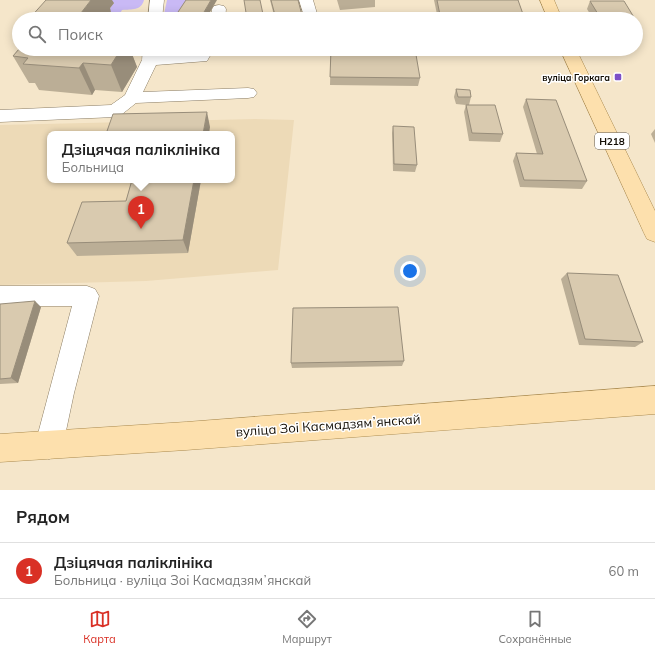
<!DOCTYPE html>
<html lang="ru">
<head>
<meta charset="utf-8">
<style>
	:root { --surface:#fff; --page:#f6f6f6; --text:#222; --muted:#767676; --line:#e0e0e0; --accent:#d93025 }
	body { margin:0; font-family:Mulish,sans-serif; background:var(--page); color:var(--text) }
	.you { position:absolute; left:410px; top:271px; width:14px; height:14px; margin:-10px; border:3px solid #fff; border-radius:50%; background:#1a73e8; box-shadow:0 0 0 6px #1a73e833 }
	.badge { display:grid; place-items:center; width:26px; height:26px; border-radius:50%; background:var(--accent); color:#fff; font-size:13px; font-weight:700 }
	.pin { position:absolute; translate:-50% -33px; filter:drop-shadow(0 1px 2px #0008) }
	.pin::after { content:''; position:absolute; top:21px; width:14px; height:12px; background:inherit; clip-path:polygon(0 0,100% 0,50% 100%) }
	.popup { position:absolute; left:47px; top:131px; width:188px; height:52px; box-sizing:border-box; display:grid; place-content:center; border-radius:8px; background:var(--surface); filter:drop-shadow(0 1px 3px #0005); font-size:13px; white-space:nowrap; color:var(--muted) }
	.popup b { font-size:15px; color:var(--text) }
	.popup::after { content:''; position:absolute; left:50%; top:100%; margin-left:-8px; border:8px solid transparent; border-top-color:var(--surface) }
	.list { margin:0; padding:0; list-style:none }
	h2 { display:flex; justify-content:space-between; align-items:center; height:52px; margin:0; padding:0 16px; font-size:17px }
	h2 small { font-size:13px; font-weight:400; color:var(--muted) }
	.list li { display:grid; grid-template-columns:26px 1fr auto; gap:12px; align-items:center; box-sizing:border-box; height:56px; padding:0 16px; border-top:1px solid var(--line) }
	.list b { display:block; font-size:15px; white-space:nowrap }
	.list p { margin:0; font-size:13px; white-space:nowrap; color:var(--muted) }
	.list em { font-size:13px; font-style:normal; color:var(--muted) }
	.icon { flex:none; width:22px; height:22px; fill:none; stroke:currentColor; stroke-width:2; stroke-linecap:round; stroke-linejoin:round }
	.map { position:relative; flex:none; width:655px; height:490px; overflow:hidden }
	.search { position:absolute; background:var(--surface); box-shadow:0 2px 10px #0003; left:12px; right:12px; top:12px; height:44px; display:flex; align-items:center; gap:10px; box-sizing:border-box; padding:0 14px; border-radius:22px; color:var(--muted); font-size:15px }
	.sheet { height:108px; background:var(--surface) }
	nav { display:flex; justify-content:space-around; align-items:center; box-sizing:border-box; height:56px; border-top:1px solid var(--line); background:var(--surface); font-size:11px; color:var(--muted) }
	nav a { display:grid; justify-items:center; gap:2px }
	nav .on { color:var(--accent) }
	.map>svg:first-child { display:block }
	.built { fill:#eddab7; fill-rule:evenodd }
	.green { fill:#c9b9f5 }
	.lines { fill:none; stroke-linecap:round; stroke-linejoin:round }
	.minor-casing { stroke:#8b7d64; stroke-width:1 }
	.major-casing { stroke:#aa8a4e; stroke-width:1 }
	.minor { fill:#fff; fill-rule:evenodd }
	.major { fill:#fde0ad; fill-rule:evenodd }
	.wall { fill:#bbae96 }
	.shaded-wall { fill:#988d7a }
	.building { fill:#d9caaf; stroke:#988d7a }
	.poi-dot { fill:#7c4fc7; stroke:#fff; stroke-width:1.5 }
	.labels { text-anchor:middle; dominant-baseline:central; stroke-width:3; stroke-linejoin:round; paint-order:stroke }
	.far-poi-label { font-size:9px; font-weight:bold; fill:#130e05; stroke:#fff; text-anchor:end }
	.shield { fill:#fff; stroke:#5a5650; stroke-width:1 }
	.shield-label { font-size:10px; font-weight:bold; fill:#130e05 }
	.near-street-label { font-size:13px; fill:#130e05; stroke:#fff }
</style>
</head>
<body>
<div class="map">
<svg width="655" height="490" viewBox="0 0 655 490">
	<rect width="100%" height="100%" fill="#f5e6ca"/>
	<path class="built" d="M255,119L294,120L278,270L146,281L0,285V125ZM50,134H232V180H50Z"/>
	<g class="green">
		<path d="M98,0H144C141,11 132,9 122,10L118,17L108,18L111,13H106L113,4Z"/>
		<polygon points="167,0 192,0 181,19 163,19"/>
	</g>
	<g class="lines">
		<g class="minor-casing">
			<g id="minor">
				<polygon points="150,0 164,0 162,19 148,19"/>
				<polygon points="299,0 313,0 318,17 317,19 305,19"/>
				<polygon points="219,5 224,6 226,9 225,19 211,19 212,9 214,6"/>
				<polygon points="143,49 159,49 158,55 196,53 198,49 214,49 207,61 156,65 143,92 248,88 254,89 257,93 254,97 248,98 136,103 121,115 115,117 0,122 0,110 111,105 125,95 142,60"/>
				<polygon points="0,286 87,286 95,289 99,296 74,393 63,445 59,455 49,459 39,455 35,445 72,306 0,306"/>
			</g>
		</g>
		<g class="major-casing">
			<g id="major">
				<polygon points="540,0 554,0 562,19 548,19"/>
				<polygon points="560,49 576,49 655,211 655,242 647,239 644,233"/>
				<polygon points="655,386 655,414 186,450 0,462 0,434 186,422"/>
			</g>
		</g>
		<use href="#minor" class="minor"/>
		<use href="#major" class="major"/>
	</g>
	<g class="wall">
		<polygon points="270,0 298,0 303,19 275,19"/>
		<polygon points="337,0 375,0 375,7 340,10"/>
		<polygon points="434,0 518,0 524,17 523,19 438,19"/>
		<polygon points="590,1 635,19 593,19 587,9"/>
		<polygon points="114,3 110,8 111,13 107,19 29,19"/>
		<polygon points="176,15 206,19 177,19"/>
		<polygon points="636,20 641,28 637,36 636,36"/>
		<polygon points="19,49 130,49 137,67 122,92 95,90 92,95 39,90 35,83 29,83 13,56"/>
		<polygon points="331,49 420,78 418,86 330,85"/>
		<polygon points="456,89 471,97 469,105 503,134 500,142 469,141 464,112 466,105 456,104 454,97"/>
		<polygon points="526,99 587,181 582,189 520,187 513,161 516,153 537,154 523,107"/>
		<polygon points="393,126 417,165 415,172 393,171 392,133"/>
		<polygon points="655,129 655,143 651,134"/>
		<polygon points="132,180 201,180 188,253 77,256 67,243 126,201"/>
		<polygon points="567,273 643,342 635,347 579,345 561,279"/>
		<polygon points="0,304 41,307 18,383 0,384"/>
		<polygon points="404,361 402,366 292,368 291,363"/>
	</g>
	<g class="shaded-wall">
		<polygon points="91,0 112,0 114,3 110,8 111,13 107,19 83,19 81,13"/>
		<polygon points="211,0 217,0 206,19 200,19"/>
		<polygon points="74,13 76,19 69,19"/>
		<polygon points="121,49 130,49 137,67 122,92 111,65"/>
		<polygon points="83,63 95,90 92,95 79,68"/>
		<polygon points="207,112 210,127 209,134 203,134"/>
		<polygon points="194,180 201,180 188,253 183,240"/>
		<polygon points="35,301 41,307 18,383 11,378"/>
	</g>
	<g class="building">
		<polygon points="46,0 91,0 81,13 74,13 69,19 29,19"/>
		<polygon points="186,0 211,0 200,19 180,19 182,16 176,15"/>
		<polygon points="244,0 260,0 264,19 247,19"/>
		<polygon points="271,0 298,0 303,19 276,19"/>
		<polygon points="437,0 518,0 524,17 440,15"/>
		<polygon points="590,1 624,1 635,19 601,19"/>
		<polygon points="636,20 641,28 636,28"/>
		<polygon points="19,49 121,49 111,65 83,63 79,68 23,64 28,58 13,56"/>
		<polygon points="331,49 415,49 420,78 330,77"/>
		<polygon points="456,89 470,90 471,97 458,97"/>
		<polygon points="526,99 556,100 587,181 524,180 516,153 543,154"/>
		<polygon points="466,105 495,105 503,134 472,133"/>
		<polygon points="207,112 203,134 106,134 113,114"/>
		<polygon points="393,126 414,127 417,165 394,164"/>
		<polygon points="132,180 194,180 183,240 67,243 82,202 126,201"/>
		<polygon points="567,273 618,275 643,342 585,339"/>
		<polygon points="35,301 11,378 0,379 0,304"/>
		<polygon points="398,307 404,361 291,363 293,308"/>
	</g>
	<rect class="poi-dot" x="614" y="73" width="8" height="8" rx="2"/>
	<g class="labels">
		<g class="far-poi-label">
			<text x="610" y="77">вуліца Горкага</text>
		</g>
		<rect class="shield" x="595" y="133" width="34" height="16" rx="3"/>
		<g class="shield-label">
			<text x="612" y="141">Н218</text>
		</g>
		<g class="near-street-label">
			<text transform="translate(328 425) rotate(-4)">вуліца Зоі Касмадзямʼянскай</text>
		</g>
	</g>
</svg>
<div class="you"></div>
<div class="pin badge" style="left:141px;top:229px">1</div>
<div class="popup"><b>Дзіцячая паліклініка</b>Больница</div>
<div class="search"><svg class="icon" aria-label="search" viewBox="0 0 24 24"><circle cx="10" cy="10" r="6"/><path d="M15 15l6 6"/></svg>Поиск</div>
</div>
<section class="sheet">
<h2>Рядом<small></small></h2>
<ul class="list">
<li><span class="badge">1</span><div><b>Дзіцячая паліклініка</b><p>Больница · вуліца Зоі Касмадзямʼянскай</p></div><em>60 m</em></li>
</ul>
</section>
<nav>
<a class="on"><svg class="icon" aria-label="map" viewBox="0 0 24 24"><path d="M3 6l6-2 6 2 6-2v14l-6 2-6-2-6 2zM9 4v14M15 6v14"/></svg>Карта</a>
<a><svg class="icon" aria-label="directions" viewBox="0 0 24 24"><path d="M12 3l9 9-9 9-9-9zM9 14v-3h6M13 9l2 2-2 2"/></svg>Маршрут</a>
<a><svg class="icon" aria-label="saved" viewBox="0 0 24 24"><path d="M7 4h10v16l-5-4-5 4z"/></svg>Сохранённые</a>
</nav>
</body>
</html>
